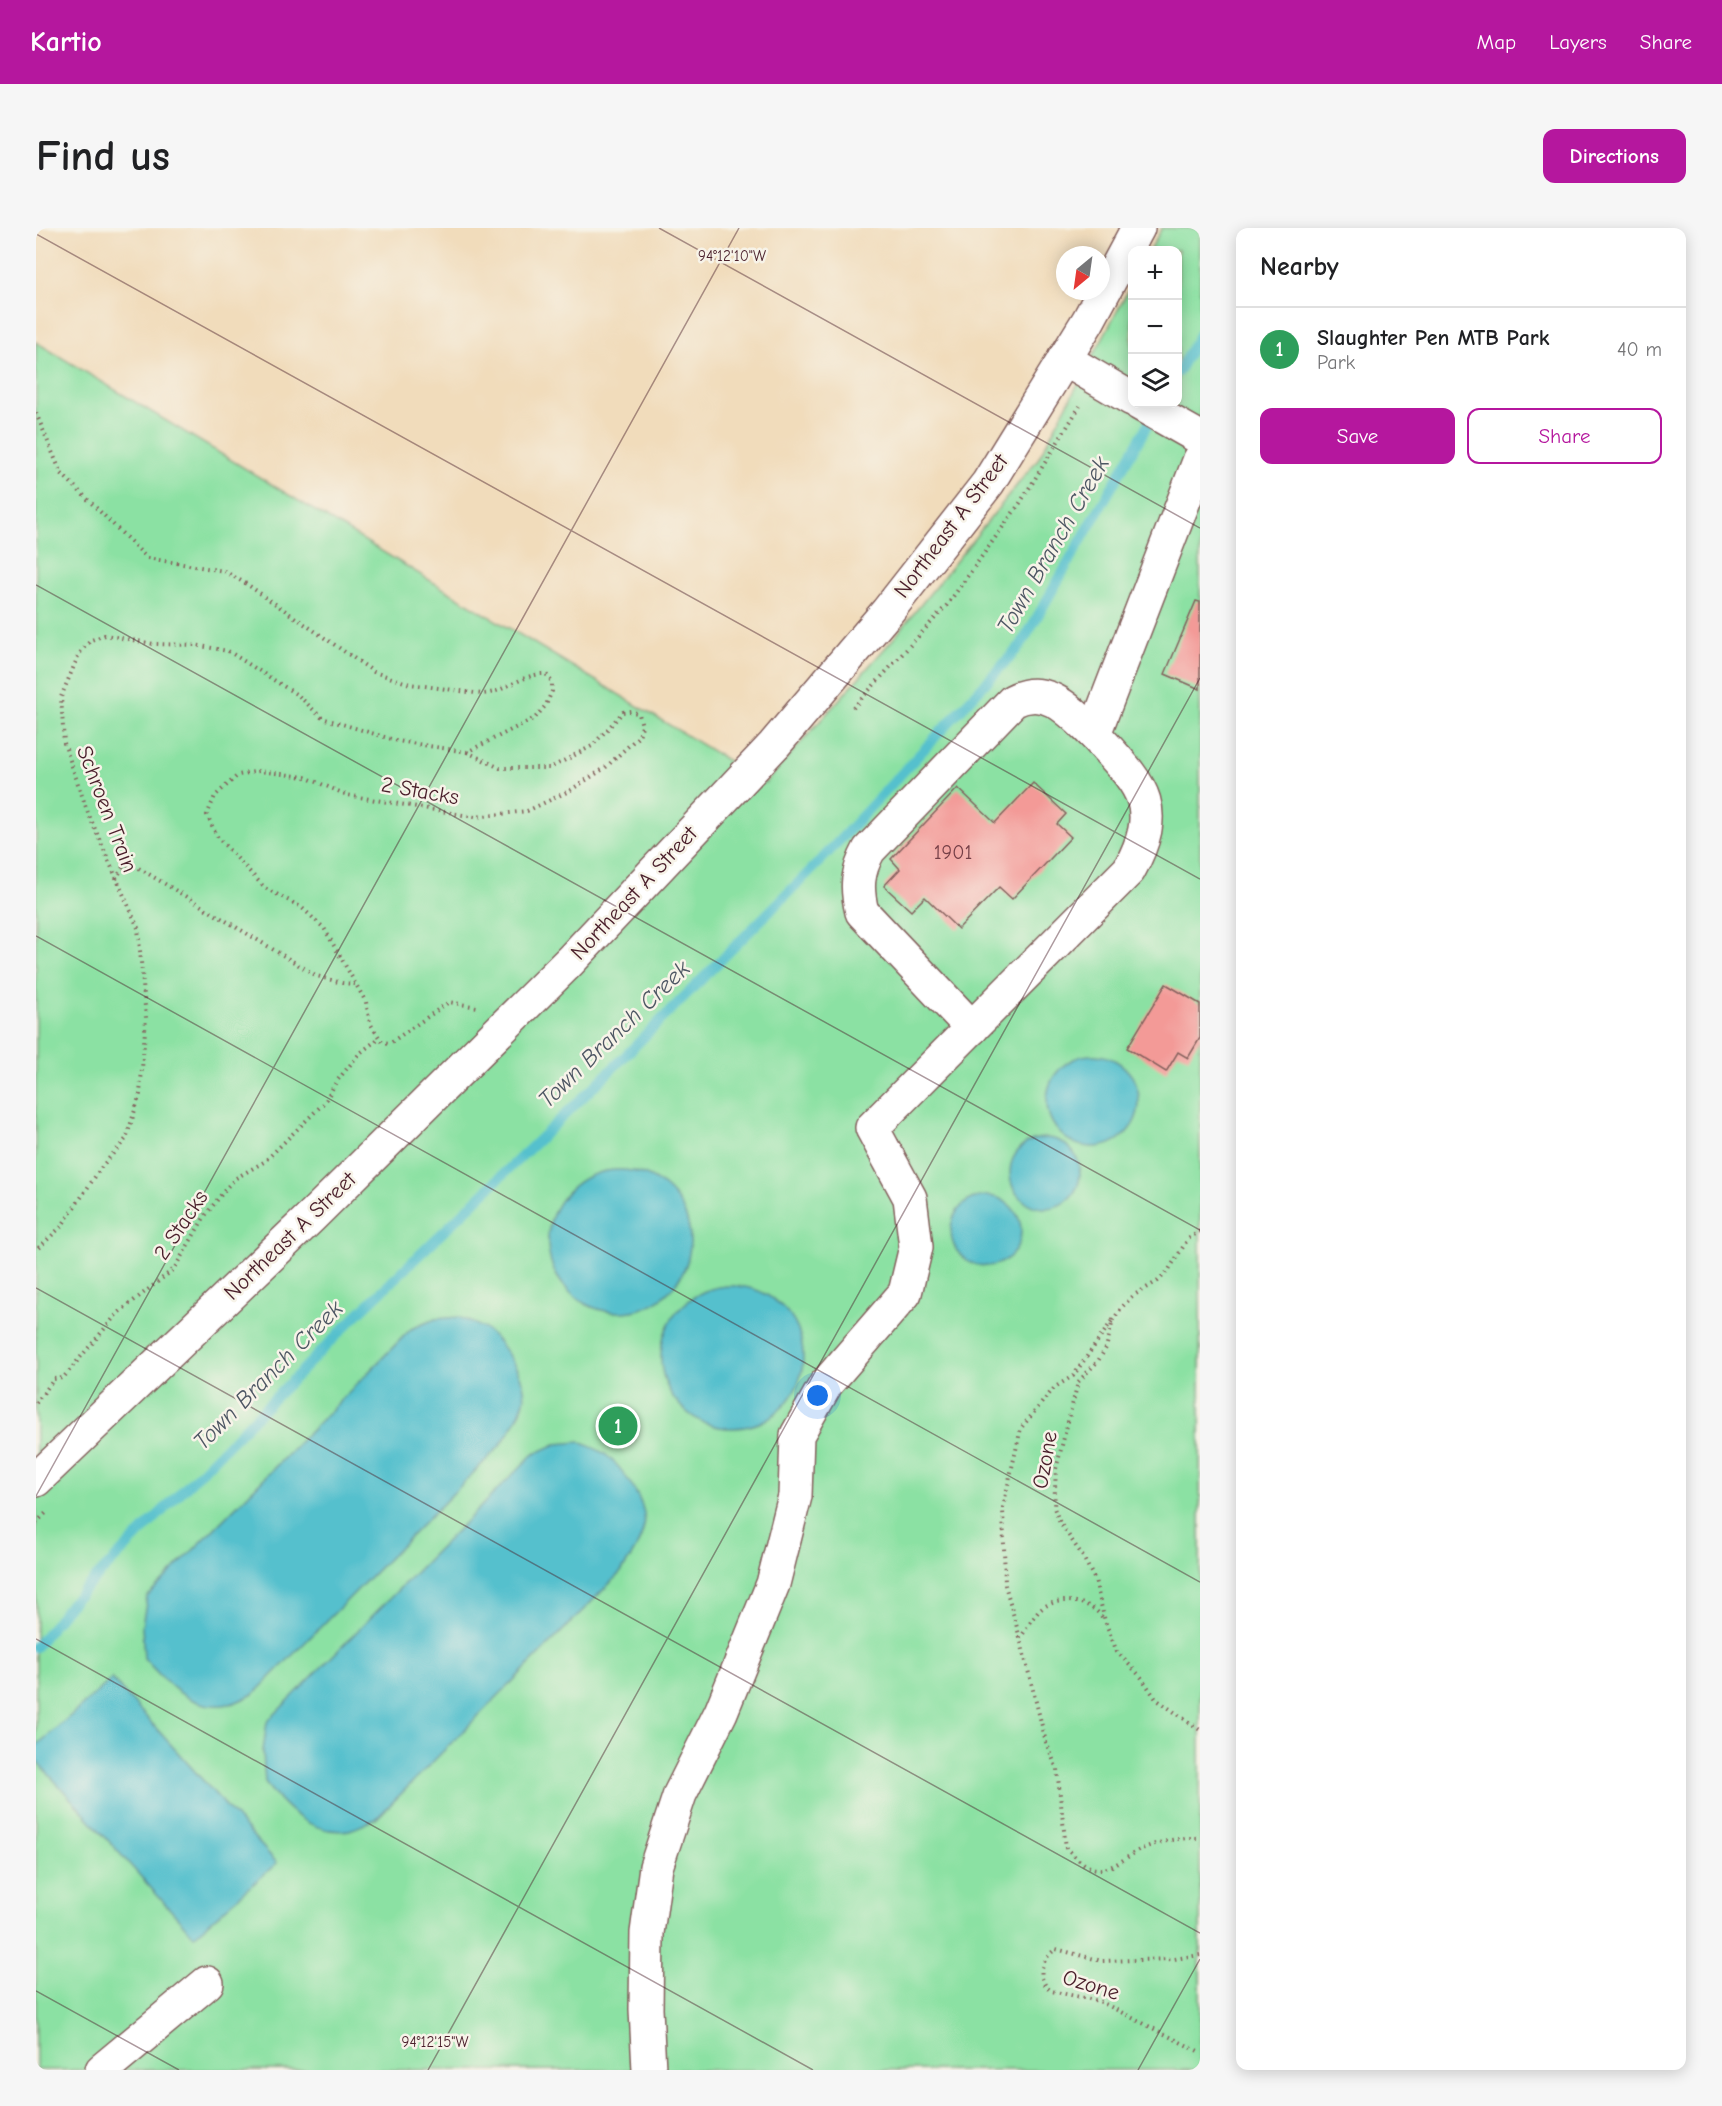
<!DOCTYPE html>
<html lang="en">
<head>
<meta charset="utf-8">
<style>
	:root { --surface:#fff; --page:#f6f6f6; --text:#202124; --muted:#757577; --line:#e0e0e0; --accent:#b5179e }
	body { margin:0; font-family:"Comic Neue",sans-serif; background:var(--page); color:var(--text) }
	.controls { position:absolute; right:18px; top:18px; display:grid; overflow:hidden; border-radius:12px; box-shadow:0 3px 15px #0003 }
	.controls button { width:54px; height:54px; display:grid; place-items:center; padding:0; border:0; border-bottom:2px solid var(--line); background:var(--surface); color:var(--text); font:30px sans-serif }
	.compass { position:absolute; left:1020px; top:18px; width:54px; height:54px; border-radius:50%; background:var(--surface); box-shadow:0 3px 15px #0003; rotate:209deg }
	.you { position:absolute; left:782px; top:1168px; width:21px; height:21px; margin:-15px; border:4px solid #fff; border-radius:50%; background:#1a73e8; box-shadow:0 0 0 9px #1a73e833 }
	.badge { display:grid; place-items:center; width:39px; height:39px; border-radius:50%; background:var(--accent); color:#fff; font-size:20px; font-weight:700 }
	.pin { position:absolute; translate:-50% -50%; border:3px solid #fff; box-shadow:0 2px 6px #0006 }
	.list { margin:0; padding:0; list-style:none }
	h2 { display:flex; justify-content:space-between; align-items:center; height:78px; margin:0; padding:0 24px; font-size:26px }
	h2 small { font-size:20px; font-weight:400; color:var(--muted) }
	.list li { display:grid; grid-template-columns:39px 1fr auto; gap:18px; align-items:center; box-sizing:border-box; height:84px; padding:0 24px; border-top:2px solid var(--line) }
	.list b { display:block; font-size:22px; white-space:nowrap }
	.list p { margin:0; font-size:20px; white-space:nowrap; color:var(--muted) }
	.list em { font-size:20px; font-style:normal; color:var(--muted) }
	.actions { display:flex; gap:12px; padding:18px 24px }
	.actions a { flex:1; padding:14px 0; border:2px solid var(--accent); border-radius:12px; text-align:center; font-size:21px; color:var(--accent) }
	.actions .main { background:var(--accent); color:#fff }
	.icon { flex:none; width:33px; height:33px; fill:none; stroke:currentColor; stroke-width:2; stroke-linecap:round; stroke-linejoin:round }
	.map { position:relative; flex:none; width:1164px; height:1842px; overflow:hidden; border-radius:12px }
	header { display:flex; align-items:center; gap:36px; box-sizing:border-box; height:84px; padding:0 30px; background:var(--accent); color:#fff }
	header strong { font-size:28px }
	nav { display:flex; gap:33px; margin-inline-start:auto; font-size:21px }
	.intro { display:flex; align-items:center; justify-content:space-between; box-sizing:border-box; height:144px; padding:0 36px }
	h1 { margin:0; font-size:42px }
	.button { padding:15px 27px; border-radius:12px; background:var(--accent); color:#fff; font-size:21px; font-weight:700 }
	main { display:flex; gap:36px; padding:0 36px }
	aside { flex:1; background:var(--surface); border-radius:12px; box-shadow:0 3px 15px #0003 }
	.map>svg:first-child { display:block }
	.green { fill:#8be1a3; stroke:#6a8067; stroke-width:1.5 }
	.water { fill:#54c0cd; stroke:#4f707c; stroke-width:1.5 }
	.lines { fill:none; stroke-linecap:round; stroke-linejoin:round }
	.stream { stroke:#54c0cd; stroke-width:10 }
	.building { fill:#f39a97 }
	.minor-casing { stroke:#84615d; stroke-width:36 }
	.path { stroke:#84615d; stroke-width:4; stroke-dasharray:1.5 4.5; stroke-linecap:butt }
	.minor { stroke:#fff; stroke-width:33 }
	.ticks { fill:none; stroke:#4a1f2b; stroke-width:1.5; stroke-opacity:0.45 }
	.labels { text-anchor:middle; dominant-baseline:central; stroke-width:5; stroke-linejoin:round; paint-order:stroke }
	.number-label { font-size:20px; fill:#743e46 }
	.street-label { font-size:22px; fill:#4a1f2b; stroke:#f7f3e8 }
	.water-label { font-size:24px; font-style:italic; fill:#4e5764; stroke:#f7f3e8 }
	.ticks-label { font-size:15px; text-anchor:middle; fill:#4a1f2b; stroke:#f7f3e8; stroke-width:5; stroke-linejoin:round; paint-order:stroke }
</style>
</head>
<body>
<header>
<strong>Kartio</strong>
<nav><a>Map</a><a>Layers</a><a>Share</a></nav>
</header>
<div class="intro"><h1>Find us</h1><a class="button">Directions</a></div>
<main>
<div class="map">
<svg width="1164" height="1842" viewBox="0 0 1164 1842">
	<rect width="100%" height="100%" fill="#f7f3e8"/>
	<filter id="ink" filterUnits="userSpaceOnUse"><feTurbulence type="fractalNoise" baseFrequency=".0167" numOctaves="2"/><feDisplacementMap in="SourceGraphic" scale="12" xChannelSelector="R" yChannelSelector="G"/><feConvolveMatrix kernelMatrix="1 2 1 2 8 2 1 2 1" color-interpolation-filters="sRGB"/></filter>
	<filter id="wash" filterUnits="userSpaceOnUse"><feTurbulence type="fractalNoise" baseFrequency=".008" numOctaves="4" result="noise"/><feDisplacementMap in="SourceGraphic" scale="24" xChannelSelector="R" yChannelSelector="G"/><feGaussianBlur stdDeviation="1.35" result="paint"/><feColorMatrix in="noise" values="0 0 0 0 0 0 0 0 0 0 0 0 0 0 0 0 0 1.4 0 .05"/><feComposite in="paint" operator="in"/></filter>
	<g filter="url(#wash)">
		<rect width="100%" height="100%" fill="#f1dcbb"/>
		<polygon class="green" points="1126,0 1164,0 1164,1842 0,1842 0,114 729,555 858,410 1002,231 1096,55 1096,176 1142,176 1142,22 1114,22"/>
		<g class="water">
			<circle cx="1057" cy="873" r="46"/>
			<circle cx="1009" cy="945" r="35"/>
			<circle cx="583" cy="1013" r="71"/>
			<circle cx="950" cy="1003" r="35"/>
			<circle cx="696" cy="1129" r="71"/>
			<path d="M423,1089C431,1093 441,1096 449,1101C465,1113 493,1152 488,1173C484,1189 473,1204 464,1218L219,1465C211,1469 201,1475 193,1476C156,1484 130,1455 108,1430L106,1398L111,1369L375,1101L399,1091Z"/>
			<path d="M544,1214C552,1218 562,1221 569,1226C586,1239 613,1277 608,1298C605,1315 594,1330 585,1344L340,1591C332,1594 322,1600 313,1602C276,1608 250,1581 229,1555L227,1523L231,1494L496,1227L520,1216Z"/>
			<polygon points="76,1451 241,1635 158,1708 0,1532 0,1518"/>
		</g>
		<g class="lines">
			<g class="stream">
				<polyline points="1142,144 1164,105"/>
				<polyline points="0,1419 34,1376 323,1085 567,850 787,630 985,417 1118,186"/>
			</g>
		</g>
		<g id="blocks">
			<g class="building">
				<polygon points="1160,373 1164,374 1164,461 1129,446"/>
				<polygon points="997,555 1030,586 1021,596 1035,609 976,671 963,659 922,701 889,669 875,683 848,658 864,641 855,631 922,560 959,595"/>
				<polygon points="1130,756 1164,776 1164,810 1152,830 1142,824 1130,844 1091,820"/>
			</g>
		</g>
	</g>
	<g filter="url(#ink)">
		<use href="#blocks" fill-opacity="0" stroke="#84615d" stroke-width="1.5"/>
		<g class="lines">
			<g class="minor-casing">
				<g id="minor">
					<polyline points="1028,131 1096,171"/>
					<polyline points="1104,176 1164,210"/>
					<path d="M936,800L826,684C820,660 821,644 833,622L977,473C1011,455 1035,484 1058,506"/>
					<polyline points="0,1252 275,989 534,733 738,517 851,384 952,255 1052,93 1102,0"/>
					<polyline points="66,1842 171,1755"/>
					<path d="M613,1842L610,1781L611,1705L620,1639L644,1566L685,1484L737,1356L759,1268L761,1207L790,1156L869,1065L880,1019L874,970L836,900L1093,642C1130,575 1102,555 1058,506L1164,231"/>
				</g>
			</g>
			<g class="path">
				<path d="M0,185L25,245L111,330L188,343L212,357L338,444L374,456L446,466C469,465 486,445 510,446L516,454V463L510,477L499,490L431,524L362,513L286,490L263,468L192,423L159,417L118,416L69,407L55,412L43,426L25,469L28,515L52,585L102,700L110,790L104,866L90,911L67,937L25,999L0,1022"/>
				<polyline points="817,480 911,377 984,275 1044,178"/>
				<polyline points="431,524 464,540 514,540 556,518 587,484 595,483 603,486 606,498 603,508 569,540 533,563 491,583 439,589 311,567 269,549 223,543 202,547 179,568 171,587 182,610 229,660 265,679 288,700 330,774 334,795 346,814 354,815 413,774 441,779"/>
				<polyline points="80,651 87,639 101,639 281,748 306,755 319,756"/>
				<polyline points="1164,1003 1152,1011 1132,1043 1122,1053 1098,1067 1086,1079 1077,1092 1070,1120 1062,1133 1042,1154 1020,1241 1018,1280 1024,1295 1046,1327 1059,1352 1069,1393 1081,1424 1105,1449 1120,1471 1164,1502"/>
				<polyline points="0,1175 18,1151 27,1150 81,1086 138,1041 169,988 191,959 200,950 228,934 289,874 300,854 323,826 342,811"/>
				<polyline points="0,1295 11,1284"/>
				<path d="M1066,1389C1053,1371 1019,1367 1003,1383C996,1391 990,1402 984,1410L1010,1514L1021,1541L1030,1620C1038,1627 1049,1640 1061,1641C1077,1643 1094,1625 1108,1620C1125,1613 1146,1609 1164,1610"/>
				<polyline points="984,1410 969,1357 967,1279 985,1200 1019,1159 1037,1148 1076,1093"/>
				<path d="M1164,1727L1138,1731L1066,1733L1020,1721C1005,1731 999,1750 1015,1763L1063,1773L1164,1824"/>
			</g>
			<use href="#minor" class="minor"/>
		</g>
	</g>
	<path class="ticks" d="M623,0L1164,300M0,6L1164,651M0,357L1164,1002M0,708L1164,1354M0,1060L1164,1705M0,1268L703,0M0,1411L777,1842M0,1763L143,1842M392,1842L1164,450M1102,1842L1164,1731"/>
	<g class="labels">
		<g class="number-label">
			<text x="917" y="624">1901</text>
		</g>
		<g class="street-label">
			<text transform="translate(915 298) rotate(-53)">Northeast A Street</text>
			<text transform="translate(384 563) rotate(10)">2 Stacks</text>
			<text transform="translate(71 581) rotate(69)">Schroen Train</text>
			<text transform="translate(598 665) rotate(-47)">Northeast A Street</text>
			<text transform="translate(145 997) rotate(-56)">2 Stacks</text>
			<text transform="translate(254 1008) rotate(-44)">Northeast A Street</text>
			<text transform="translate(1009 1232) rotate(-80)">Ozone</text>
			<text transform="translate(1055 1757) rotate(17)">Ozone</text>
		</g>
		<g class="water-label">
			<text transform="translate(1017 317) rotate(-60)">Town Branch Creek</text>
			<text transform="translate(578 806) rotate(-44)">Town Branch Creek</text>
			<text transform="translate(232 1147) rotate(-45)">Town Branch Creek</text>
		</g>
	</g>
	<g class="ticks-label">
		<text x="696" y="33">94°12'10"W</text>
		<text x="399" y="1819">94°12'15"W</text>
	</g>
</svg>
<div class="controls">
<button>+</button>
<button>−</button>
<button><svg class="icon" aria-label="layers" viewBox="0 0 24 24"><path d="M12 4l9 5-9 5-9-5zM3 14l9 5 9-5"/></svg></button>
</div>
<svg class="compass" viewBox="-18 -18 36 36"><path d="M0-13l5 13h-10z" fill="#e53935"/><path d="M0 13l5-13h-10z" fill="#757577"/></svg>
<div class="you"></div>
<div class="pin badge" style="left:582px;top:1198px;background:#2e9e5b">1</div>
</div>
<aside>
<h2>Nearby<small></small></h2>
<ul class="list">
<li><span class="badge" style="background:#2e9e5b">1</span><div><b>Slaughter Pen MTB Park</b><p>Park</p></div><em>40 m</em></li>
</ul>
<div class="actions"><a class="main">Save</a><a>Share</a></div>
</aside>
</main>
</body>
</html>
